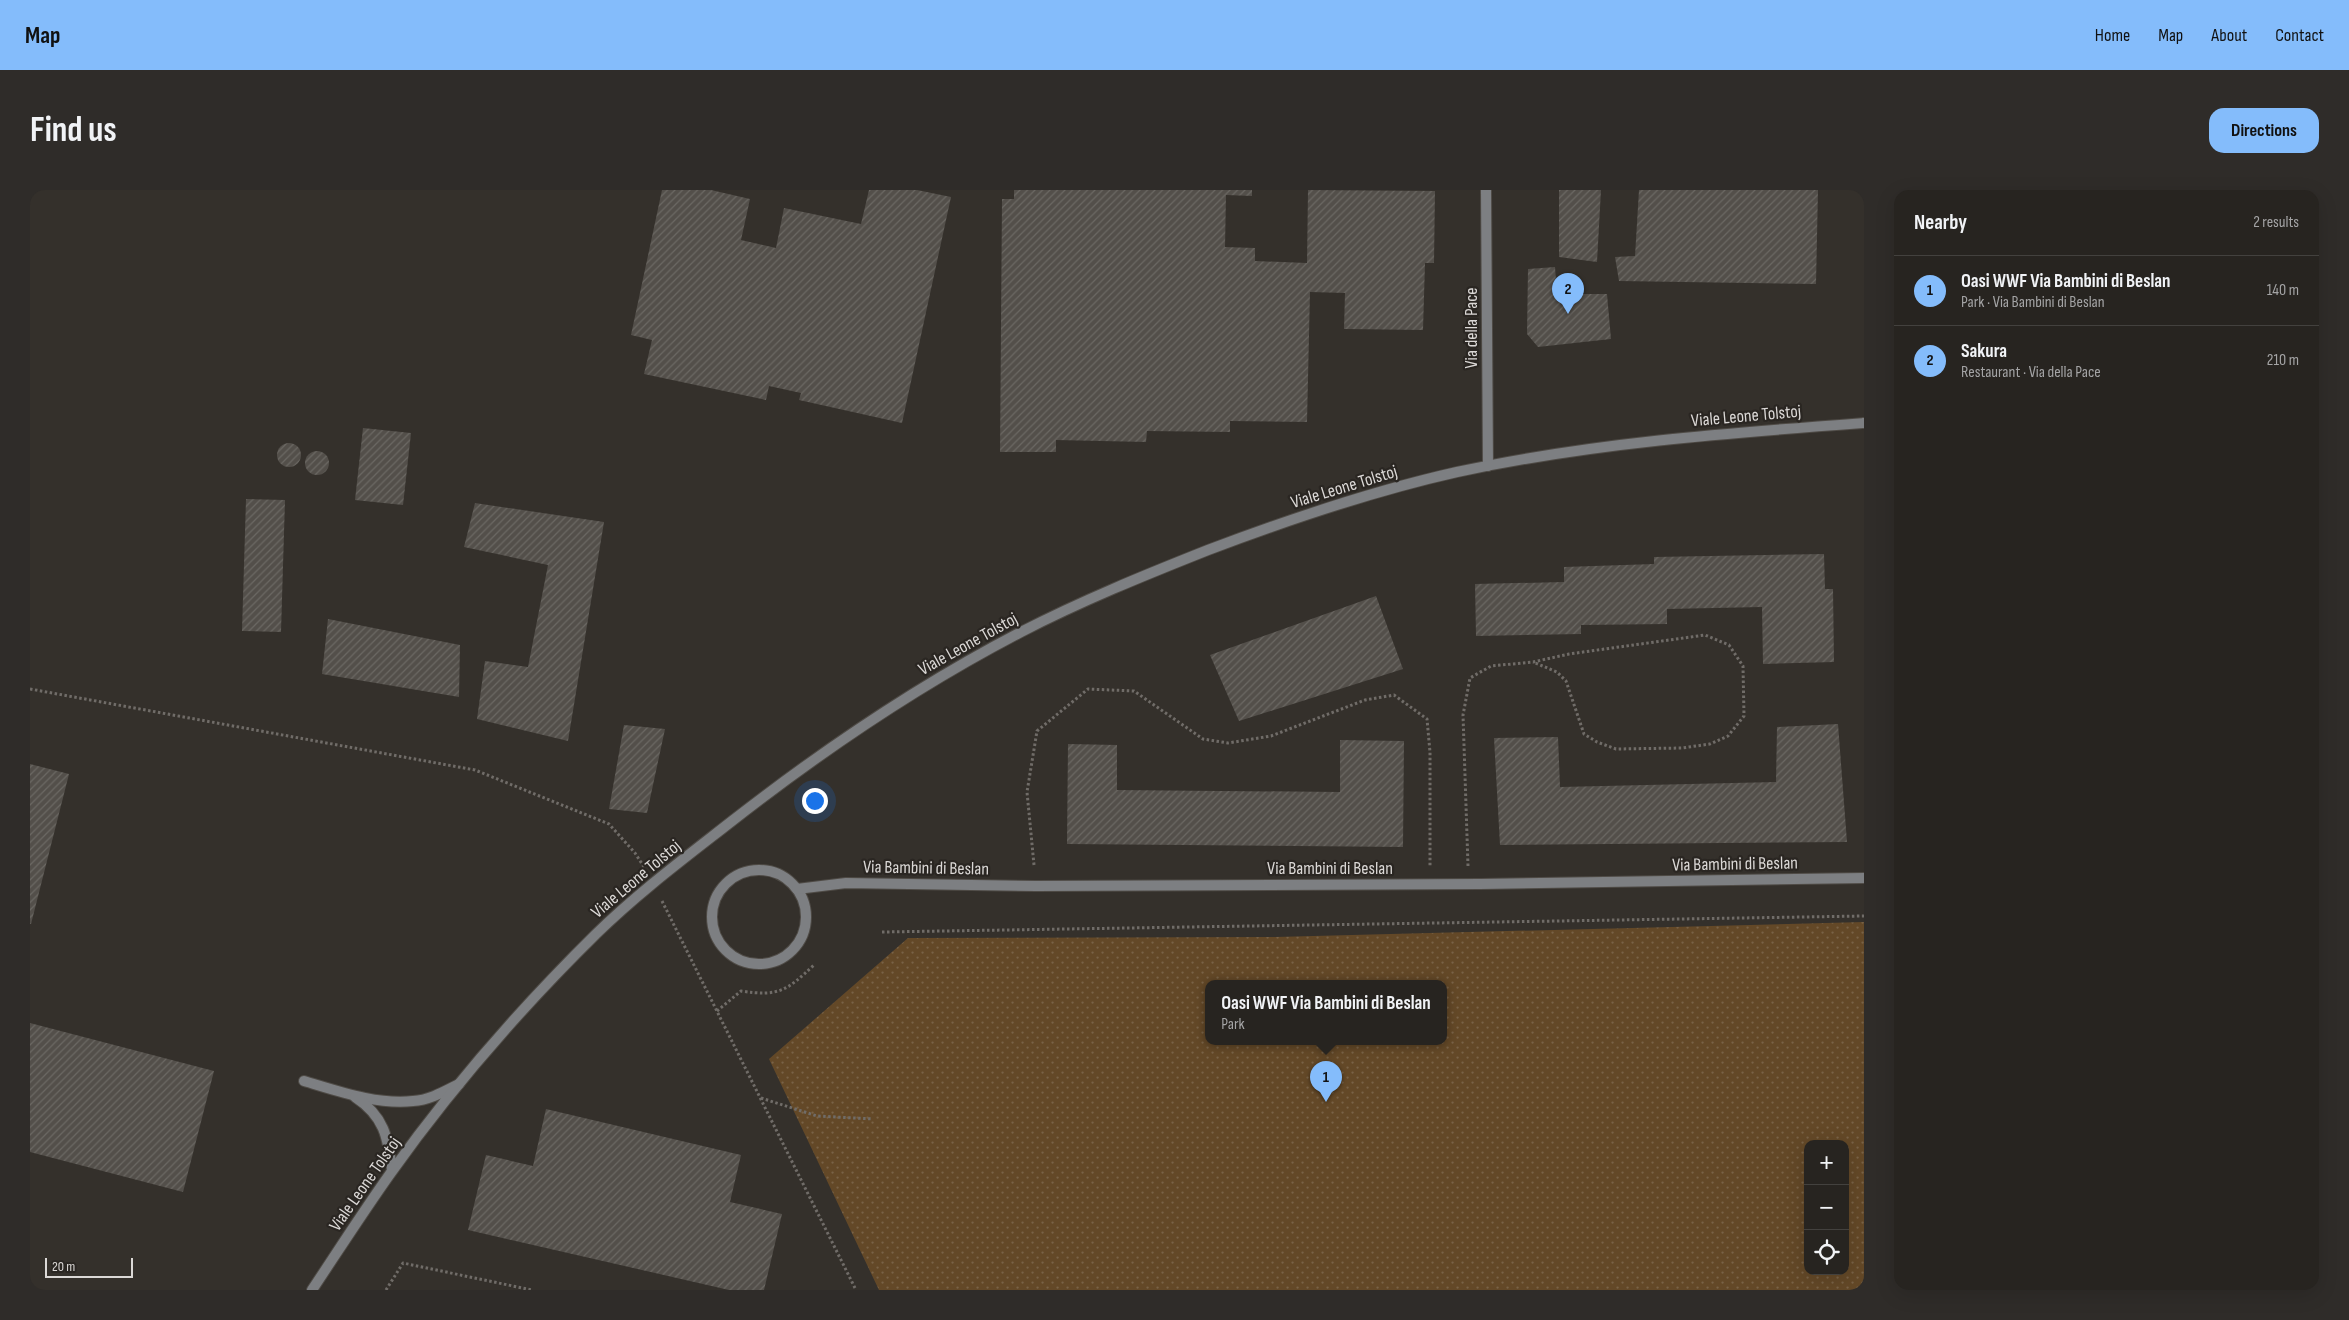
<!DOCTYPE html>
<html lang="en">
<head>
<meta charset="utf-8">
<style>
	:root { --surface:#272420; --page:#2f2c29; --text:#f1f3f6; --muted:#a4a4a5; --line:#43413e; --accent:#84bcfb }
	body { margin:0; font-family:"Sofia Sans Condensed",sans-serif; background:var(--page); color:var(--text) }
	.controls { position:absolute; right:15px; bottom:15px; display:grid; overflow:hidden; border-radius:10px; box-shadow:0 5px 20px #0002 }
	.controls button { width:45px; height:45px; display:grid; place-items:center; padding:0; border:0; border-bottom:1px solid var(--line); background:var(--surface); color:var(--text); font:25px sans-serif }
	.scale { position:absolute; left:15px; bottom:12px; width:88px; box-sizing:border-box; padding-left:5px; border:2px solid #dbd8d6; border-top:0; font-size:14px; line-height:18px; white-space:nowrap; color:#dbd8d6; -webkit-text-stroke:4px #2a2622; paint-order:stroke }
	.you { position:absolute; left:784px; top:610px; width:18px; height:18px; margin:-12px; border:4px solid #fff; border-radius:50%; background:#1a73e8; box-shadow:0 0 0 8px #1a73e833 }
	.badge { display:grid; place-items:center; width:32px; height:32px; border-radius:50%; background:var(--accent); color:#111; font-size:16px; font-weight:700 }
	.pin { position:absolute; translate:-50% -41px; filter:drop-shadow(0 1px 2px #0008) }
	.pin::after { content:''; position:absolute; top:26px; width:18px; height:15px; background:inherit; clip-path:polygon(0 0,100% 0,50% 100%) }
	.popup { position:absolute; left:1175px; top:790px; width:242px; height:65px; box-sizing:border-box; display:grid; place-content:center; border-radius:10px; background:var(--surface); filter:drop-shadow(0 1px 4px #0005); font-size:16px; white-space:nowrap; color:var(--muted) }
	.popup b { font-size:19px; color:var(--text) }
	.popup::after { content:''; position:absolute; left:50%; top:100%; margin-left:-10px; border:10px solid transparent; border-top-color:var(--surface) }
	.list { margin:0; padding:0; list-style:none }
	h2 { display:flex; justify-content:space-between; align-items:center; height:65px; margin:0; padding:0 20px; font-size:21px }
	h2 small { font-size:16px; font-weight:400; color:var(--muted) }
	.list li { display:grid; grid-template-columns:32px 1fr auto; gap:15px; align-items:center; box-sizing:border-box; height:70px; padding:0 20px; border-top:1px solid var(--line) }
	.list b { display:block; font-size:19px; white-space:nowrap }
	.list p { margin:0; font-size:16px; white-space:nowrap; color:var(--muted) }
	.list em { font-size:16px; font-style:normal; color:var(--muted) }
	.icon { flex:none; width:28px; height:28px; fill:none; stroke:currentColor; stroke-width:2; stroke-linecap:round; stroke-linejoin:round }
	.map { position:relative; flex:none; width:1834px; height:1100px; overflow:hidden; border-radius:15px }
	header { display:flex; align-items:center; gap:30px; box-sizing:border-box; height:70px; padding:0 25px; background:var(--accent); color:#111 }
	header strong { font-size:24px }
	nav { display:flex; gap:28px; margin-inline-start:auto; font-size:18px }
	.intro { display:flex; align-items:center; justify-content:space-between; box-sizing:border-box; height:120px; padding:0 30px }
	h1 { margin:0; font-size:35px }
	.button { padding:12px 22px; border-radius:15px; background:var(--accent); color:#111; font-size:18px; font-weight:700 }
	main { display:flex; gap:30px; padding:0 30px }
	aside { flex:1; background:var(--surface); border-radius:15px; box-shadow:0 5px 20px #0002 }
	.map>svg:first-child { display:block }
	.park { fill:url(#park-dots); fill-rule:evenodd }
	.building { fill:url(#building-hatch) }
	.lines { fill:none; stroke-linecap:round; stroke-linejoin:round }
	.service-casing { stroke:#4f4b46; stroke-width:12 }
	.minor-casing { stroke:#4f4b46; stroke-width:12 }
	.tertiary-casing { stroke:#4f4b46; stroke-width:12 }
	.path { stroke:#706c68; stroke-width:3; stroke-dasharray:2.5 2.5; stroke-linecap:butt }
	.service { stroke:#7d7f82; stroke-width:10 }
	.minor { stroke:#7d7f82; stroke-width:10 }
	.tertiary { stroke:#7d7f82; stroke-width:10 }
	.labels { text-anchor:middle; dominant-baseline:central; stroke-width:4.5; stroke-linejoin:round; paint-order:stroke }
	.street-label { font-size:18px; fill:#dbd8d6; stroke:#2a2622 }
</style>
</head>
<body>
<header>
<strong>Map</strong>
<nav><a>Home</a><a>Map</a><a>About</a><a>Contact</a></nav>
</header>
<div class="intro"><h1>Find us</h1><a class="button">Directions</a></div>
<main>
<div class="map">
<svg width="1834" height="1100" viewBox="0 0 1834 1100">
	<defs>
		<pattern id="park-dots" width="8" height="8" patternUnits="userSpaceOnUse" patternTransform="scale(1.25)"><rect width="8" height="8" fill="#634827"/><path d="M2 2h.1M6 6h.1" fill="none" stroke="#796246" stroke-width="1.8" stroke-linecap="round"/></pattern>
		<pattern id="building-hatch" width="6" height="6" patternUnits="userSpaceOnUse" patternTransform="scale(1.25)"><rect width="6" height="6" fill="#534f4a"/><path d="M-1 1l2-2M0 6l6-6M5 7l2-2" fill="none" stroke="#6b6863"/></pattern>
	</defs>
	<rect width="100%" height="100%" fill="#34302b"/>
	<path class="park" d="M1834,732V1100H849L739,869L878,748L1245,747ZM1178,793H1414V851H1178ZM1778,954H1815V1081H1778Z"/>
	<g class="building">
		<polygon points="632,0 681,0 720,9 711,50 746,58 754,18 831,34 839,0 887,0 921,7 872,233 769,210 771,203 739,196 736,210 614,184 622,150 601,145"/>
		<polygon points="984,0 1222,0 1222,6 1196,5 1195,57 1225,58 1225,71 1277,73 1278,0 1405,1 1404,73 1395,73 1393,140 1314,139 1315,103 1280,102 1277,232 1200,231 1200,242 1117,241 1116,252 1026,250 1026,262 970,262 972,9 984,9"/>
		<polygon points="1529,0 1571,0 1567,72 1529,67"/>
		<polygon points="1609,0 1788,0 1786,94 1589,91 1585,67 1605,66"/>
		<polygon points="1525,77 1527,104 1577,104 1581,149 1508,157 1497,144 1498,79"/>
		<polygon points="333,238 381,243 373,315 325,310"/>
		<circle cx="259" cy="265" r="12"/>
		<circle cx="287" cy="273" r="12"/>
		<polygon points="216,309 255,310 251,442 212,441"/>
		<polygon points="445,313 574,332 538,551 447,529 455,471 498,477 518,375 434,357"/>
		<polygon points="1794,364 1795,399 1803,399 1804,472 1733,474 1732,417 1637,419 1637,434 1551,435 1551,444 1446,446 1445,394 1534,392 1534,377 1624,374 1624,367"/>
		<polygon points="1346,406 1373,479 1209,531 1180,465"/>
		<polygon points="298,429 430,455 429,507 292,484"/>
		<polygon points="1808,534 1817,652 1470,655 1464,548 1528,547 1530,597 1746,592 1747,537"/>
		<polygon points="594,535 635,539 617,623 579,619"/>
		<polygon points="1310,550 1374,551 1373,657 1037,654 1038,554 1087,555 1087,600 1310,602"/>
		<polygon points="0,574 39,584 1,734 0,734"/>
		<polygon points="0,833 184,881 153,1002 0,962"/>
		<polygon points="516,919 711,965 700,1012 752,1024 734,1100 699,1100 438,1040 456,965 503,976"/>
	</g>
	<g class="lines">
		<g class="service-casing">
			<g id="service">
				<path d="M274,891C308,901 347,915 383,911C400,910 415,901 429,894"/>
				<path d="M325,907C354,926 358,947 362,980"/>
			</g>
		</g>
		<g class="minor-casing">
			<g id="minor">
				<polyline points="1456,0 1458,276"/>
				<circle cx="729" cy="727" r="47"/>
				<polyline points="767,699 816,693 1006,696 1450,694 1834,688"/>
			</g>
		</g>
		<g class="tertiary-casing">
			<path id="tertiary" d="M282,1100C308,1061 333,1022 360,984C421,898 492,817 566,744C609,702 656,667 702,631C793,560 889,495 991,442C1051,411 1115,385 1178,360C1260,329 1342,301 1427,282C1561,253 1698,243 1834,233"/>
		</g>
		<g class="path">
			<polyline points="0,499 445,580 579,634 605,663 614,677"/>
			<polyline points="1004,675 997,602 1007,541 1058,499 1104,501 1173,549 1198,553 1241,546 1335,510 1364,505 1397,529 1400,562 1400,676"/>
			<polyline points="1438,676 1433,525 1440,488 1461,476 1503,472 1539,464 1675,445 1699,455 1713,476 1714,526 1698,546 1680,554 1652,558 1586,559 1567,552 1554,544 1536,491 1527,482 1503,472"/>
			<polyline points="632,711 826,1100"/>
			<polyline points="852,742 1834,726"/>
			<path d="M687,821L711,801C750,807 757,800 784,775"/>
			<polyline points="731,908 787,926 843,929"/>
			<polyline points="356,1100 373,1073 502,1100"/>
		</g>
		<use href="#service" class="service"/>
		<use href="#minor" class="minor"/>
		<use href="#tertiary" class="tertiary"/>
	</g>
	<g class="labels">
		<g class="street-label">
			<text transform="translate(1441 138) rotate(-90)">Via della Pace</text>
			<text transform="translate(1716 226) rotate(-5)">Viale Leone Tolstoj</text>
			<text transform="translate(1314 297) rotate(-17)">Viale Leone Tolstoj</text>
			<text transform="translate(938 454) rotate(-29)">Viale Leone Tolstoj</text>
			<text transform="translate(1705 674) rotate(-1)">Via Bambini di Beslan</text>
			<text transform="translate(896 678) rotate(1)">Via Bambini di Beslan</text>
			<text x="1300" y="678">Via Bambini di Beslan</text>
			<text transform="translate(606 689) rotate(-40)">Viale Leone Tolstoj</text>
			<text transform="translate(335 994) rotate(-55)">Viale Leone Tolstoj</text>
		</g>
	</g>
</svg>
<div class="controls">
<button>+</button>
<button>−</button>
<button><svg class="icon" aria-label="locate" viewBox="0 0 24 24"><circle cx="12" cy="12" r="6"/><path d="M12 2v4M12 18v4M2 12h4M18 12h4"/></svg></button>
</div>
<div class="scale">20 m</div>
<div class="you"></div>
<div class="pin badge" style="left:1296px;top:912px">1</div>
<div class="popup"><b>Oasi WWF Via Bambini di Beslan</b>Park</div>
<div class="pin badge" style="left:1538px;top:124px">2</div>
</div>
<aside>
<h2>Nearby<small>2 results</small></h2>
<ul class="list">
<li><span class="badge">1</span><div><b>Oasi WWF Via Bambini di Beslan</b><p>Park · Via Bambini di Beslan</p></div><em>140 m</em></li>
<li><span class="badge">2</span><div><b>Sakura</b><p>Restaurant · Via della Pace</p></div><em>210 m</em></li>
</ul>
</aside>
</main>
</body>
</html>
